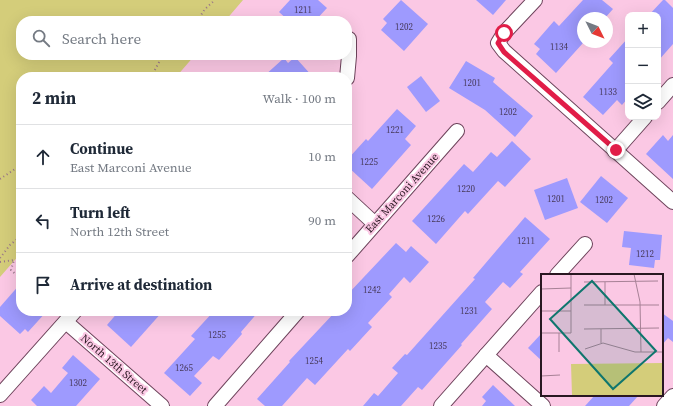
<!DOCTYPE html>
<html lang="en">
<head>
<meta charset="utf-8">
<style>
	:root { --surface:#fff; --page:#f2f2f3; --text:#1f2937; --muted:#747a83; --line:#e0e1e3 }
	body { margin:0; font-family:"Source Serif 4",serif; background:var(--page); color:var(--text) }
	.controls { position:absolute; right:12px; top:12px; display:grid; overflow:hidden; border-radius:8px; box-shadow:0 4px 16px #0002 }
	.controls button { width:36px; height:36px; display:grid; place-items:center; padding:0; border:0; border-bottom:1px solid var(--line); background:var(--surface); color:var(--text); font:20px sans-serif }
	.compass { position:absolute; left:577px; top:12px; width:36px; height:36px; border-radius:50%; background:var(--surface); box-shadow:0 4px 16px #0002; rotate:132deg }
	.stop { position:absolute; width:12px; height:12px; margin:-9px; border:3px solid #e11d48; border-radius:50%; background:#fff }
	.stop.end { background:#e11d48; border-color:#fff; box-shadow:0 1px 4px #0008 }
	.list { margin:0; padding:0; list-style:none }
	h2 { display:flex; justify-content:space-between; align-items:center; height:52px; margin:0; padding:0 16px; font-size:17px }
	h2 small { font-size:13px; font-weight:400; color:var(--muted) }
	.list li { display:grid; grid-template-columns:26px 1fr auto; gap:12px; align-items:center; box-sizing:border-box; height:64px; padding:0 16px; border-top:1px solid var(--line) }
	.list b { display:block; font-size:15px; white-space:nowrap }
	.list p { margin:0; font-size:13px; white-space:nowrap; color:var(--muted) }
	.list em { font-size:13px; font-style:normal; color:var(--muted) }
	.icon { flex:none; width:22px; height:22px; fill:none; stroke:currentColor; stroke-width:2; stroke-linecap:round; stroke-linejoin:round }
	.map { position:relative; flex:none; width:673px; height:406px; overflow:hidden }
	.search { position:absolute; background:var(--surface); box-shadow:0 4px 16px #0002; left:16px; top:16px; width:336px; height:44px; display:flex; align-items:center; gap:10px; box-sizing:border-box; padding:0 14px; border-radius:16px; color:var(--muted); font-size:15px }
	.panel { position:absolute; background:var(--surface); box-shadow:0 4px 16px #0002; left:16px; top:72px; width:336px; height:244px; border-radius:16px }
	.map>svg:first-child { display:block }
	.green { fill:#d4cd7a }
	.building { fill:#9e9afe }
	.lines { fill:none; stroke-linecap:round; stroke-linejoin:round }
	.minor-casing { stroke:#6d435b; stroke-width:16 }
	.path { stroke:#987588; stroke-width:2; stroke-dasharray:1 3; stroke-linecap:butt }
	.minor { stroke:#fff; stroke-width:14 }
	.route { stroke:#e11d48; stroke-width:5 }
	.labels { text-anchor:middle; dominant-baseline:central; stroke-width:4; stroke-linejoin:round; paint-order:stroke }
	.number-label { font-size:9px; fill:#463858 }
	.street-label { font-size:11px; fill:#291721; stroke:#fbc8e4 }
	.inset-road { fill:none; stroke:#a78196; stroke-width:1 }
	.view { fill:#0f766e; fill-opacity:0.15; stroke:#0f766e; stroke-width:2 }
	.inset-edge { fill:none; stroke:#291721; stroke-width:2 }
</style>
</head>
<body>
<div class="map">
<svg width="673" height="406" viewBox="0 0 673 406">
	<rect width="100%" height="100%" fill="#fbc8e4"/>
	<polygon class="green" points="0,0 243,0 225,21 21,21 21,55 195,55 176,77 21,77 21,253 0,277"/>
	<g class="building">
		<polygon points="290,0 318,0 327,8 315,21 289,21 279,12"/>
		<polygon points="401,0 428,24 404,51 381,30 387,23 383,19"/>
		<polygon points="476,0 506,0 493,15"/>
		<polygon points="583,0 602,0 613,9 605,18 583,18 583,43 556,73 536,54 540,49 534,44 554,21 559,26"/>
		<polygon points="663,0 665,0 673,8 673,44 658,61 658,15 649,15"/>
		<polygon points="628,38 628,98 622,105 617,100 603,115 583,97 613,63 609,59"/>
		<polygon points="295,57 313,77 263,77 284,58 288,63"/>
		<polygon points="466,61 495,78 493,82 533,116 515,137 485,110 449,88"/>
		<polygon points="421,76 440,101 426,112 407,87"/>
		<polygon points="397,109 416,126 405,139 411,145 372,189 347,166 347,160 366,139 368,141"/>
		<polygon points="663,135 668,141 673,135 673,179 646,154"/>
		<polygon points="512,141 531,159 505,187 498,181 468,214 465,211 436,244 412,221 464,164 473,172 491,152 497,157"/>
		<polygon points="601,176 628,198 607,223 580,202"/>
		<polygon points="567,178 578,208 545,220 534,190"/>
		<polygon points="525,217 550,239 520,272 523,274 510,288 503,282 485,302 492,309 461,344 462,345 422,390 418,387 401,406 363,406 374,393 378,396 398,373 392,368 405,354 407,355 475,279 473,278"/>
		<polygon points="624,231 662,235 660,260 655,260 654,268 629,265 631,248 622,247"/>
		<polygon points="396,243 406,252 411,246 429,262 410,283 404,277 389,294 392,297 368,323 372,327 350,351 348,349 315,385 307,378 282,406 265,406 257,399 290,362 289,361 336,311 347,311 347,295"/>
		<polygon points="21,283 21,311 47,311 28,332 25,329 20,334 0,316 0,307"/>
		<polygon points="119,311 163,311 131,347 107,325"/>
		<polygon points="214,311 259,311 241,332 242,334 219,360 213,356 194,376 202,383 190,396 164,373 195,339 191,336"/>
		<polygon points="662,313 673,321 673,342 668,338 662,345"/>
		<polygon points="542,333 542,361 528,348"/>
		<polygon points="73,355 100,379 76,406 37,406 31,400 44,386 51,393 68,373 62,368"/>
		<polygon points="493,385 515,406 482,406 486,401 482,397"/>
		<polygon points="595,395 639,395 629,406 585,406"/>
	</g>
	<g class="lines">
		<g class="minor-casing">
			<g id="minor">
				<polyline points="535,0 504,33 498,43 504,51 673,202"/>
				<polyline points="347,78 349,56 349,39"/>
				<polyline points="658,102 673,85"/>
				<polyline points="615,151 645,117"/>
				<polyline points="347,198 375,224"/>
				<polyline points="347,256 457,131"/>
				<polyline points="557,275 585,244"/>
				<polyline points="66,322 162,406"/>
				<polyline points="486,355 543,406"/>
				<polyline points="0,395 75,311"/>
				<polyline points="215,406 298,311"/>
				<polyline points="441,406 542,292"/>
				<polyline points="664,406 673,396"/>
			</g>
		</g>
		<g class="path">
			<polyline points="197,21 205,9 215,0"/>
			<polyline points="151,77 163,55"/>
			<polyline points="0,179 21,165"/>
			<polyline points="0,258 10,245 21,236"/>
			<polyline points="0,262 14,260 11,270 21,279"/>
		</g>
		<use href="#minor" class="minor"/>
	</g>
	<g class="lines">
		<polyline class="route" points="504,33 498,43 504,52 616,150"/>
	</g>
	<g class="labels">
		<g class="number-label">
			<text x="303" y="10">1211</text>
			<text x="404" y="27">1202</text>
			<text x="559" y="47">1134</text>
			<text x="472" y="83">1201</text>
			<text x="608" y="92">1133</text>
			<text x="508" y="112">1202</text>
			<text x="395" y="130">1221</text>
			<text x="369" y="162">1225</text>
			<text x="466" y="189">1220</text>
			<text x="556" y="199">1201</text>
			<text x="604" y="200">1202</text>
			<text x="436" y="219">1226</text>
			<text x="526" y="241">1211</text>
			<text x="645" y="254">1212</text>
			<text x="372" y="290">1242</text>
			<text x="469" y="311">1231</text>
			<text x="217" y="335">1255</text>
			<text x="438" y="346">1235</text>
			<text x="314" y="361">1254</text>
			<text x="184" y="368">1265</text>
			<text x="78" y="383">1302</text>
		</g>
		<g class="street-label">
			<text transform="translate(402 193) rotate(-48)">East Marconi Avenue</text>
			<text transform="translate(114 364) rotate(41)">North 13th Street</text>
		</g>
	</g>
	<g transform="translate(541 274)">
		<rect width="122" height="122" fill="#fbc8e4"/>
		<path d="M122,89V122H31L30,90Z" fill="#d4cd7a"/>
		<path class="inset-road" d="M93,0L99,28L100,78M43,8L117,7M64,8V31M0,15L30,14M43,31H118M0,37H30M43,55L118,54M0,59H30V0M60,69V55M44,75L62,69L94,78H122M18,78V59M0,102L19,101"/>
		<path class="view" d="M51,7L115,77L72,115L9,45Z"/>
		<rect width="122" height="122" class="inset-edge"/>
	</g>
</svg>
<div class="controls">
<button>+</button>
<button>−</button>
<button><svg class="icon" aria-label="layers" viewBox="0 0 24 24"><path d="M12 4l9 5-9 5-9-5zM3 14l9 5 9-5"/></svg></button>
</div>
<svg class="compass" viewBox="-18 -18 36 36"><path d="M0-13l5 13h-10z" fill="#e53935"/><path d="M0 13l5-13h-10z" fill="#747a83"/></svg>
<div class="stop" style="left:504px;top:33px"></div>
<div class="stop end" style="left:616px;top:150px"></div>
<div class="search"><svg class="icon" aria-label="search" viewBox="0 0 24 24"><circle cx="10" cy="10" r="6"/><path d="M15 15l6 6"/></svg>Search here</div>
<section class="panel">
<h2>2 min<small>Walk · 100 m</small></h2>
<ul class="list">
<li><svg class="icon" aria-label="ahead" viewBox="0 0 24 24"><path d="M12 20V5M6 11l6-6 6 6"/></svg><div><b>Continue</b><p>East Marconi Avenue</p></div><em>10 m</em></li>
<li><svg class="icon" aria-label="left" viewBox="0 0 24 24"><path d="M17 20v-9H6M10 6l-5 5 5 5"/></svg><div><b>Turn left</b><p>North 12th Street</p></div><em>90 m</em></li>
<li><svg class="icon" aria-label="arrive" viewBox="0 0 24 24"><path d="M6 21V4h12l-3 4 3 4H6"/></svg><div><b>Arrive at destination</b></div></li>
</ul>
</section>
</div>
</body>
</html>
